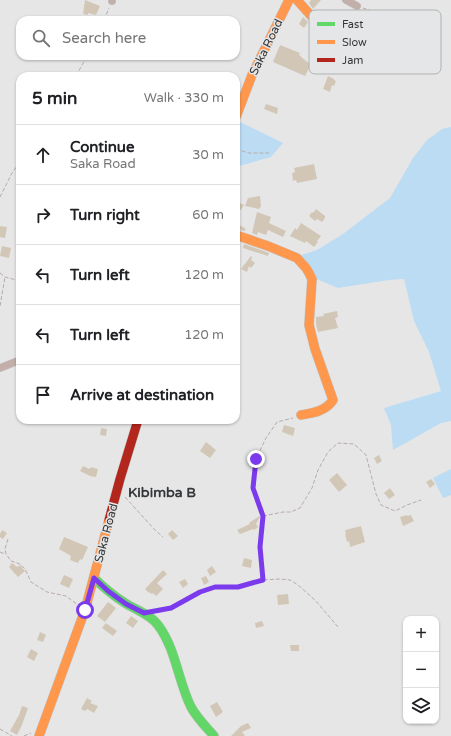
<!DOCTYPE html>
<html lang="en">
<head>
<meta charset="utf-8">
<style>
	:root { --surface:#fff; --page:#f6f6f6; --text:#202124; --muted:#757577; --line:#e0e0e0 }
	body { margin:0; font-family:"Varela Round",sans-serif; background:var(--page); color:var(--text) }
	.controls { position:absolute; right:12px; bottom:12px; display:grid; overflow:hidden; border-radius:8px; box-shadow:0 1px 3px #0004 }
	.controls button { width:36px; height:36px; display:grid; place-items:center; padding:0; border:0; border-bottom:1px solid var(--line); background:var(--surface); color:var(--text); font:20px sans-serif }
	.stop { position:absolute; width:12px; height:12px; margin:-9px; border:3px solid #7c3aed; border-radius:50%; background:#fff }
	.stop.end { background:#7c3aed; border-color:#fff; box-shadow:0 1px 4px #0008 }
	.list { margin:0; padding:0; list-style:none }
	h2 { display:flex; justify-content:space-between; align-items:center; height:52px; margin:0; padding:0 16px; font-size:17px }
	h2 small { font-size:13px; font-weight:400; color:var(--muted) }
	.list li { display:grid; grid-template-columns:26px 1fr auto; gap:12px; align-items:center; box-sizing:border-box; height:60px; padding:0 16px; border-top:1px solid var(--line) }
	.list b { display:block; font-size:15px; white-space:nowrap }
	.list p { margin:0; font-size:13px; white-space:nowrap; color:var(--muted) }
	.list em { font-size:13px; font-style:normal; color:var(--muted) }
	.icon { flex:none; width:22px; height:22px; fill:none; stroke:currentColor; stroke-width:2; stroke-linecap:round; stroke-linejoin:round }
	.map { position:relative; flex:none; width:451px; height:736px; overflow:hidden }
	.search { position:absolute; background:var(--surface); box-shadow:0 1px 3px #0004; left:16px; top:16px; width:224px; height:44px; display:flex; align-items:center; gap:10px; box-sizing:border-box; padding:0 14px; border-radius:12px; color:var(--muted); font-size:15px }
	.panel { position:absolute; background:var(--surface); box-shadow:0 1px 3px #0004; left:16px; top:72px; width:224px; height:352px; border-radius:12px }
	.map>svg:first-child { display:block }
	.green { fill:#bcdcf4 }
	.building { fill:#d2c7b6 }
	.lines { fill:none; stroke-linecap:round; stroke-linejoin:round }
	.street-casing { stroke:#c3c3c3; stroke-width:8 }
	.fast-casing { stroke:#c3c3c3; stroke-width:10 }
	.slow-casing { stroke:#c3c3c3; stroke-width:10 }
	.jam-casing { stroke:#c3c3c3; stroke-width:10 }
	.path { stroke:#b8aca9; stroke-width:1; stroke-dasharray:4 2; stroke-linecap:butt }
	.street { stroke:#c2afa9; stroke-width:7 }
	.fast { stroke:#63d668; stroke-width:9 }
	.slow { stroke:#ff974d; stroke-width:9 }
	.jam { stroke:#b3261e; stroke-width:9 }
	.route { stroke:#7c3aed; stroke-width:5 }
	.labels { text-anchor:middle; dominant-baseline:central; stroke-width:3; stroke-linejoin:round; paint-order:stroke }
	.street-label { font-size:12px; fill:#373738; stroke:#e5e6e7 }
	.quarter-label { font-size:14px; font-weight:bold; fill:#373738; stroke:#e5e6e7 }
	.key { fill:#e5e6e7; stroke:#b1b2b2; stroke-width:1 }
	.key-label { font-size:11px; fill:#373738 }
</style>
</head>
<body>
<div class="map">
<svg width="451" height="736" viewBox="0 0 451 736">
	<rect width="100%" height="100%" fill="#e6e6e6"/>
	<g class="green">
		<polygon points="240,122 283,143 271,157 236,167 236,132"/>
		<polygon points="451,127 451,421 441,423 393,450 391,425 384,408 441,391 429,352 414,321 404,279 389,280 338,288 314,278 298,256 317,250 343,234 390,198 413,158 427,140 442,129"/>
		<polygon points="451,469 451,495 443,498 433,478"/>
	</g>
	<g class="building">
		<polygon points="85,0 100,6 96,15 88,13 88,15 83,14"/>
		<polygon points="311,0 321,0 313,9 309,3"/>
		<polygon points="303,17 308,22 304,28 299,24"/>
		<polygon points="280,45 300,53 299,55 306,61 311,64 305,76 273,62"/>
		<polygon points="328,76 334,79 334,80 336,81 334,86 332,85 330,92 323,89"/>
		<polygon points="266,104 278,108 277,114 264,109"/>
		<polygon points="314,164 317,179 297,183 296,180 293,181 292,173 295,172 294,168"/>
		<polygon points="260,196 261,206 259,209 245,206 248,198"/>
		<polygon points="236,201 244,205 241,210 236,207"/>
		<polygon points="316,209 325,216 325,218 322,222 317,219 315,221 309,216 312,212 313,213"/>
		<polygon points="257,212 271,217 269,223 286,231 283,237 268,230 266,235 258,232 257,235 252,233"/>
		<polygon points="236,223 246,229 244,231 236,229"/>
		<polygon points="301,223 321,236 317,241 318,242 314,247 306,241 305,243 290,236 295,228 297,230"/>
		<polygon points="0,226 7,227 5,238 0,237"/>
		<polygon points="244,244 269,253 268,256 243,248"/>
		<polygon points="2,246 11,248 9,258 0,256"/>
		<polygon points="251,256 252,257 251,260 255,263 251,268 249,266 247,272 241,269"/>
		<polygon points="337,311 338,317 335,318 338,328 318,332 316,324 316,317 324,316 323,314"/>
		<polygon points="284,425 295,428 293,436 282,432"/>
		<polygon points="101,428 107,429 106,436 100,435"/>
		<polygon points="206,442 216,450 210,458 200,451"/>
		<polygon points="379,455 382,461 377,464 374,458"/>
		<polygon points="83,466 90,469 91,467 98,469 96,477 90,476 80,471"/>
		<polygon points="337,473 347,485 339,492 329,480"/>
		<polygon points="431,479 435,484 430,488 426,482"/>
		<polygon points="390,488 395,495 389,499 384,493"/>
		<polygon points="261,515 256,524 258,527 254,530 253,529 240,534 237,530 250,524 249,523"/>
		<polygon points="407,515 407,516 411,515 414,521 403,526 400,517"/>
		<polygon points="361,526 365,542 350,547 349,541 347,542 345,534 346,534 345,530"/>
		<polygon points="2,530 7,533 3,539 0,537 0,534"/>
		<polygon points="172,530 178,536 173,540 168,534"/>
		<polygon points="64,537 88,547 82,560 80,559 78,563 70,560 71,556 59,549"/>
		<polygon points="244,558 252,560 251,568 242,566"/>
		<polygon points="12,563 17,567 20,565 25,571 18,577 9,567"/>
		<polygon points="212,566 216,572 210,576 207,570"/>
		<polygon points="163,570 167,574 157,583 163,589 156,596 153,593 152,594 149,592 149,593 145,589"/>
		<polygon points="64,575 73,579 69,588 60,584"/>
		<polygon points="206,576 209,582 204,585 201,578"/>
		<polygon points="185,579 188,584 183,588 179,582"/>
		<polygon points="288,594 289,604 278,605 277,595"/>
		<polygon points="108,602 116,608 105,622 97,616"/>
		<polygon points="131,616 138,621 133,628 126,623"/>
		<polygon points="262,621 264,626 256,628 255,623"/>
		<polygon points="106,623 117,631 113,636 102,628"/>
		<polygon points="40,632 46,635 43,642 37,640"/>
		<polygon points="290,645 299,645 299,651 291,651"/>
		<polygon points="31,649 38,653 34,661 27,657"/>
		<polygon points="87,698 92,701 90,703 98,706 94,713 87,709 85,711 81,709"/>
		<polygon points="217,702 223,712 216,717 210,706"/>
		<polygon points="22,706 28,708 22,725 17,735 10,731 19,715"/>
		<polygon points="248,723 251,728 242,732 245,736 231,736 241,726"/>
	</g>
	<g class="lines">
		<g class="street-casing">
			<g id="street">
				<polyline points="346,0 357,6"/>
				<polyline points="112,1 112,0"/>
				<polyline points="0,368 20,360"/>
			</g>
		</g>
		<g class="fast-casing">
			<path id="fast" d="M94,578C103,587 114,596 125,603C136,610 150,614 158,625C176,649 178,681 191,707C197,718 206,727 214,736"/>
		</g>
		<g class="slow-casing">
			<g id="slow">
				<polyline points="297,0 314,19 324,26 334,35 364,49"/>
				<polyline points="236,117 252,75 289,0"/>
				<path d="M236,235L268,246L297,258L306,268L309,273L312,279L309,325L315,349L333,400C326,411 313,413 301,415"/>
				<polyline points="39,736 85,610 109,520"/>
			</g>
		</g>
		<g class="jam-casing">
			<polyline id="jam" points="109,520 120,479 138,420"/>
		</g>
		<g class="path">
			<polyline points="104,20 109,8"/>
			<path d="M346,31L351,27L358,29L381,40H383L385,39C388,31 394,23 387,16L363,8"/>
			<polyline points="332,73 342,49"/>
			<polyline points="76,76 87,56"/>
			<polyline points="236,149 249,153 269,153"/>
			<polyline points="0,197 12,173 20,162"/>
			<polyline points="0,273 5,277 20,281"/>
			<polyline points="0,306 5,277"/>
			<polyline points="125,497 155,530 163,537"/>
			<polyline points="263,516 283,512 291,512 300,508 312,488 318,470 328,452 338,443 354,444 366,455 376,494 381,505 395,511 407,505 421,500"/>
			<polyline points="8,539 5,549 6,554 11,561 20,564 25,569 31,582 47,592 66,596 78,605"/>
			<polyline points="0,552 5,554"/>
			<polyline points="263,580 261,547 263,516 253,488 256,459 266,438 277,422 293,418"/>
			<polyline points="156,611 171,608 200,592 215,587 238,587 263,580 280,579 290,580 298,585 315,600 338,627"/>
			<polyline points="0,729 12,736"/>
			<polyline points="24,736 31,733"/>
		</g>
		<use href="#street" class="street"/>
		<use href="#fast" class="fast"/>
		<use href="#slow" class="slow"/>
		<use href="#jam" class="jam"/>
	</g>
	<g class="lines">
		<polyline class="route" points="85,610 94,578 108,591 126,604 144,613 171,608 200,592 215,587 238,587 263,580 260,547 263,516 253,488 256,459"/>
	</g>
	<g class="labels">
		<g class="street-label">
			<text transform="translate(266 47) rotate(-64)">Saka Road</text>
			<text transform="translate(106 533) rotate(-75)">Saka Road</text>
		</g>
		<g class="quarter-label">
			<text x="162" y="492">Kibimba B</text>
		</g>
	</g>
	<rect x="309" y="10" width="132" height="64" rx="6" class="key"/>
	<rect x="317" y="22" width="18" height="4" fill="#63d668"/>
	<rect x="317" y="40" width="18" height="4" fill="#ff974d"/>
	<rect x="317" y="58" width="18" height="4" fill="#b3261e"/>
	<g class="key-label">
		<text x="342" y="28">Fast</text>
		<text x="342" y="46">Slow</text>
		<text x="342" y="64">Jam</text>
	</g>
</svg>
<div class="controls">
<button>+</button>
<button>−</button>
<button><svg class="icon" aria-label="layers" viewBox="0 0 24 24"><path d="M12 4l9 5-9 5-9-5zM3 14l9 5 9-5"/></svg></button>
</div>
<div class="stop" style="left:85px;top:610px"></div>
<div class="stop end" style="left:256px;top:459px"></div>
<div class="search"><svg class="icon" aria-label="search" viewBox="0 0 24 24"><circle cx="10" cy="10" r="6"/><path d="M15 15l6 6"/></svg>Search here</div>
<section class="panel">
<h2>5 min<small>Walk · 330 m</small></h2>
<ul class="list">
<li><svg class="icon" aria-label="ahead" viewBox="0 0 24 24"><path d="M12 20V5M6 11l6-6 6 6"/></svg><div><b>Continue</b><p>Saka Road</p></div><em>30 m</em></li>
<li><svg class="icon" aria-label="right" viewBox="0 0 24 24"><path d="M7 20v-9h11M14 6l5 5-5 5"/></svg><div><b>Turn right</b></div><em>60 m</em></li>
<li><svg class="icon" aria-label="left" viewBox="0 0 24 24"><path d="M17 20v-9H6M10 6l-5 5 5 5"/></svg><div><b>Turn left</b></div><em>120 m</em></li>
<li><svg class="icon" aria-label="left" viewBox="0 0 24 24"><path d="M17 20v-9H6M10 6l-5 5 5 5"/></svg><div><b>Turn left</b></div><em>120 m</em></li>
<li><svg class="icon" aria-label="arrive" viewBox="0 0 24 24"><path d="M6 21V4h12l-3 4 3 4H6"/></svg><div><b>Arrive at destination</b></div></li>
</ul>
</section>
</div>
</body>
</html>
